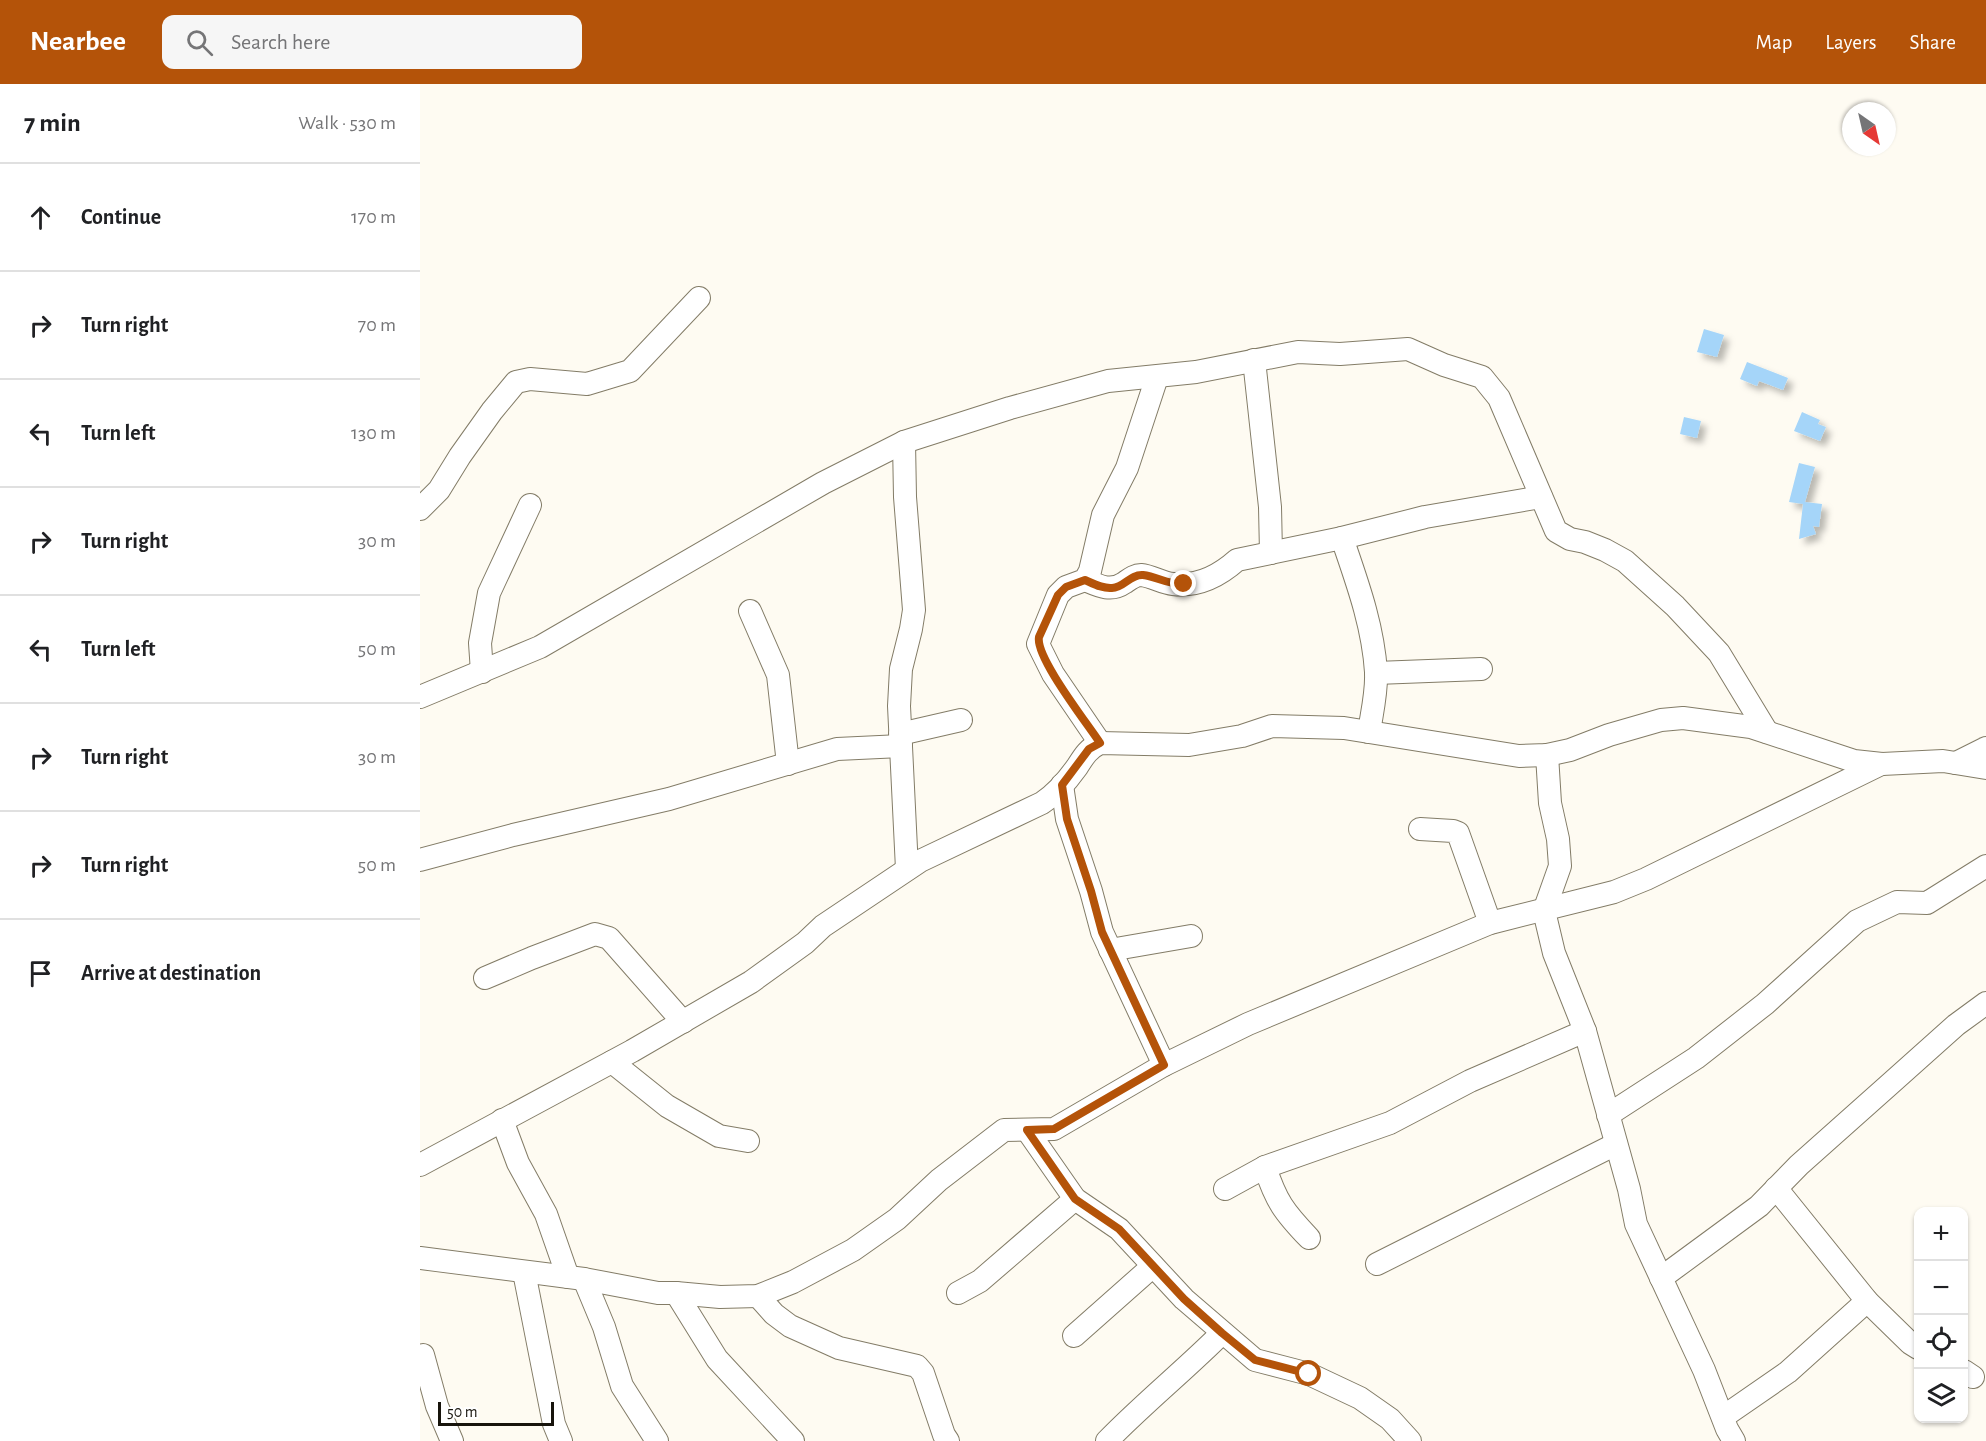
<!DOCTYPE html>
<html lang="en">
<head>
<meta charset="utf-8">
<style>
	:root { --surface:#fff; --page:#f6f6f6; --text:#202124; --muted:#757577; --line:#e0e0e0; --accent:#b45309 }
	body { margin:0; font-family:"Alegreya Sans",sans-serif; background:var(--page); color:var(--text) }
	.controls { position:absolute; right:18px; bottom:18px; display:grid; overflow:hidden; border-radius:12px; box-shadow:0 2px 4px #0004 }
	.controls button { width:54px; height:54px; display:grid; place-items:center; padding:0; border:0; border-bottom:2px solid var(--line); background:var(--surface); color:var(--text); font:30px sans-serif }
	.compass { position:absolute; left:1422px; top:18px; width:54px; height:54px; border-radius:50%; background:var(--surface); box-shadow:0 2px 4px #0004; rotate:146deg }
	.scale { position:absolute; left:18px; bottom:15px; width:116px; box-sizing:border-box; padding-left:6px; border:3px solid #17140c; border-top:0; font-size:16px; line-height:21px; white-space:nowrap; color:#17140c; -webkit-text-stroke:4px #fff; paint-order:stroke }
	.stop { position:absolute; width:18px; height:18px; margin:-14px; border:4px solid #b45309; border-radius:50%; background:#fff }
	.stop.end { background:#b45309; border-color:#fff; box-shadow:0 2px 6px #0008 }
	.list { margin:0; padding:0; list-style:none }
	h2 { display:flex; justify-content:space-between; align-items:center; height:78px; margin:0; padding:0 24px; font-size:26px }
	h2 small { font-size:20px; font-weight:400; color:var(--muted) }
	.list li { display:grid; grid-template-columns:39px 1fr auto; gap:18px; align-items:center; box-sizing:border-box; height:108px; padding:0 24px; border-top:2px solid var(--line) }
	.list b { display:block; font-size:22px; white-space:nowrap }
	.list em { font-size:20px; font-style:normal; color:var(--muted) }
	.icon { flex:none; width:33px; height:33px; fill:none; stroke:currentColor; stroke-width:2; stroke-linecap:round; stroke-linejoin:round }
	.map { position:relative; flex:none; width:1566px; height:1357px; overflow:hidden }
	header { display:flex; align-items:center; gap:36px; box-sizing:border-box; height:84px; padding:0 30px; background:var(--accent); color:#fff }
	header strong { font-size:28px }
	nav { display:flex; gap:33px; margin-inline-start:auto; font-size:21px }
	.search { width:420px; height:54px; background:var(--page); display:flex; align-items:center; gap:15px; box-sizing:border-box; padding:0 21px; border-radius:12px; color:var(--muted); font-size:22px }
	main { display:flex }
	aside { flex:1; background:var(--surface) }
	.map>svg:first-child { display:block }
	.building { fill:#a5d5f9; filter:url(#shadow) }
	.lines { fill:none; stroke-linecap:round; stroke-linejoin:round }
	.minor-casing { stroke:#837c67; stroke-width:24 }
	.minor { stroke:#fff; stroke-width:22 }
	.route { stroke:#b45309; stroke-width:8 }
</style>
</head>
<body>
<header>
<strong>Nearbee</strong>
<div class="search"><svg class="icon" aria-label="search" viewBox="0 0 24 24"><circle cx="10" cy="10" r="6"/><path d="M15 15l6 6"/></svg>Search here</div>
<nav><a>Map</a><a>Layers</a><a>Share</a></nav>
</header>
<main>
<aside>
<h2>7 min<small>Walk · 530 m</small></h2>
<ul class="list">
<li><svg class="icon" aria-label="ahead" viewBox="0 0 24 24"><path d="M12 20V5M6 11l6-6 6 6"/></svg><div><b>Continue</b></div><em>170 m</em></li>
<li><svg class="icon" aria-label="right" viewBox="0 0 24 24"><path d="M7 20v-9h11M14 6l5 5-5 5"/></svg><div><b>Turn right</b></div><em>70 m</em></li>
<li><svg class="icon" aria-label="left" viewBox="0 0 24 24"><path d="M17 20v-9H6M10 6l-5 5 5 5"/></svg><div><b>Turn left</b></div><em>130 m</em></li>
<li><svg class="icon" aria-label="right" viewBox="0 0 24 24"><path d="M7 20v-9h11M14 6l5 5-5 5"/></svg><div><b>Turn right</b></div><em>30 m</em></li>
<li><svg class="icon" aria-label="left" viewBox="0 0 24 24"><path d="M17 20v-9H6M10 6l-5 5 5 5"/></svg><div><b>Turn left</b></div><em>50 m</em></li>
<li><svg class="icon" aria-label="right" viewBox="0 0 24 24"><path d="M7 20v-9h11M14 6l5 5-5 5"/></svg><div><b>Turn right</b></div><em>30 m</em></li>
<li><svg class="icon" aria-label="right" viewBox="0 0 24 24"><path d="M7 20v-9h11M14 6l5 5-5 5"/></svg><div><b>Turn right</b></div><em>50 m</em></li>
<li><svg class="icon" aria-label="arrive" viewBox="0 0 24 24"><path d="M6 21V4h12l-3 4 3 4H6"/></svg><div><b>Arrive at destination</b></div></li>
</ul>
</aside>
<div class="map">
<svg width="1566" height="1357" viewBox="0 0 1566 1357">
	<defs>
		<filter id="shadow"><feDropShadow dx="5.5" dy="5.5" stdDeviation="3" flood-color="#0004"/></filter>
	</defs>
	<rect width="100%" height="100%" fill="#fefbf2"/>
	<g class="building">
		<polygon points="1284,245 1304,251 1297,273 1277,268"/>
		<polygon points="1327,278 1368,294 1363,306 1339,297 1337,302 1320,295"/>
		<polygon points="1382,328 1400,336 1398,340 1406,343 1400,357 1374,347"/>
		<polygon points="1264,333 1281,337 1277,354 1260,350"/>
		<polygon points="1379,379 1395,383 1385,418 1402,420 1399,443 1393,442 1396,450 1379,455 1383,420 1369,418"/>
	</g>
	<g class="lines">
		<g class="minor-casing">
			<g id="minor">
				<polyline points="834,276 850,423 851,469"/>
				<polyline points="484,358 485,413 494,526 491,545 481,585 479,622 487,785"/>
				<polyline points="0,425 19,406 40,372 72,327 96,298 110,295 167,300 210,287 279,214"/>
				<polyline points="922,454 1005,433 1121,413"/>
				<path d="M665,496C679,502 691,508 704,499C710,495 715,491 721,491C732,492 742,499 753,500C778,503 799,492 817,476L922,454C937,498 953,541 956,588C957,608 952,628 949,648"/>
				<polyline points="330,527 358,591 368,680"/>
				<polyline points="62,588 60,559 69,509 110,421"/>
				<polyline points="956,589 1061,585"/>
				<polyline points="0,613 120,563 403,399 484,358 590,324 688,297 776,288 878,268 920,270 988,265 1024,281 1062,293 1079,314 1136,447 1150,455 1165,458 1185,466 1205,477 1255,522 1299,569 1347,648"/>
				<polyline points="480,650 541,636"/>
				<polyline points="680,659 633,590 618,560 638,511 646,503 665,496 670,487 683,431 707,384 737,293"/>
				<polyline points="1127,671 1130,719 1138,755 1140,782 1124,827 1134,869 1165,947 1209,1105 1216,1140 1284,1286 1307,1345 1314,1357"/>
				<polyline points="1536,679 1566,664"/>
				<polyline points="642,701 647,735 671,807 682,848 744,981"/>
				<polyline points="1000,745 1033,747 1038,749 1070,839"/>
				<polyline points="0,776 93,751 249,715 417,665 481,662"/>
				<polyline points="690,866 771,852"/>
				<polyline points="65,894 112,874 175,850 189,854 263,938"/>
				<polyline points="192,978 247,1022 299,1052 328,1057"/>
				<polyline points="1188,1031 1276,974 1345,920 1437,837 1477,818 1507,819 1566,782"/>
				<polyline points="82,1036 98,1079 126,1130 148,1193"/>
				<polyline points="607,1046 655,1115 699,1145 764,1215 835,1276 889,1290 940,1314 970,1335 990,1357"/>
				<path d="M0,1081L212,967L331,898L385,859L403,842L500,777L622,719C636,710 647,697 657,683C664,672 668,665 680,659L769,661L822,652L852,642L924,644L1099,672L1127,671L1150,666L1189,651L1241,636L1263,634L1331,643L1434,677L1462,680L1523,677L1566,684"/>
				<path d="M845,1083C856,1117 864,1128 889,1154"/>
				<polyline points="1356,1104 1447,1217 1490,1259 1498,1264"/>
				<polyline points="805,1105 845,1083 970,1039 1050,997 1165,947"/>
				<polyline points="0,1174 164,1195 238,1209 256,1209 300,1213 338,1212 373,1198 433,1166 477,1135 519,1096 584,1046 634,1045 744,981 828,940 1070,839 1194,808 1226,795 1461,680"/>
				<polyline points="957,1180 1196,1060"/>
				<polyline points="104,1188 134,1340 141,1357"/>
				<polyline points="1241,1194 1339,1122 1379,1081 1470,1000 1536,941 1566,919"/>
				<polyline points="164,1195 184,1243 202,1302 237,1357"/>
				<polyline points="256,1209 297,1275 373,1357"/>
				<polyline points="538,1209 560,1197 655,1115"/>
				<polyline points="338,1212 354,1230 370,1242 419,1264 497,1282 503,1289 524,1351 528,1357"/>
				<polyline points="654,1252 733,1182"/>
				<polyline points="3,1271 17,1322 32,1357"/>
				<polyline points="1544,1287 1553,1293"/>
				<polyline points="1303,1333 1368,1288 1447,1217"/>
				<path d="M687,1357C724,1319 765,1286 802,1249"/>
			</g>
		</g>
		<use href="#minor" class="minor"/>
	</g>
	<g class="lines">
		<path class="route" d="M764,500C749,501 738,493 723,491C710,490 704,504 692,504C683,505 674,500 665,496L646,503L638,511L619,553C615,573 667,639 680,659L669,665L642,701L647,735L671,807L682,848L744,981L634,1045L607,1046L655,1115L699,1145L764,1215L802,1249L835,1276L889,1290"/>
	</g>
</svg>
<div class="controls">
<button>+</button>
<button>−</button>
<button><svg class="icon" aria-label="locate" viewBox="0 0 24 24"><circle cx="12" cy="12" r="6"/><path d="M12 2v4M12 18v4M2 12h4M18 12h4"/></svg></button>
<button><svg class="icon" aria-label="layers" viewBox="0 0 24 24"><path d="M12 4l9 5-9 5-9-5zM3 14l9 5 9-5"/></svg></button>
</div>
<svg class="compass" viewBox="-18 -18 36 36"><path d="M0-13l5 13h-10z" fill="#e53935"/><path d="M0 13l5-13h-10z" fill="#757577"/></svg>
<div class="scale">50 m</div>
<div class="stop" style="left:889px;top:1290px"></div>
<div class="stop end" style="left:764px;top:500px"></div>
</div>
</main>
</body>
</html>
